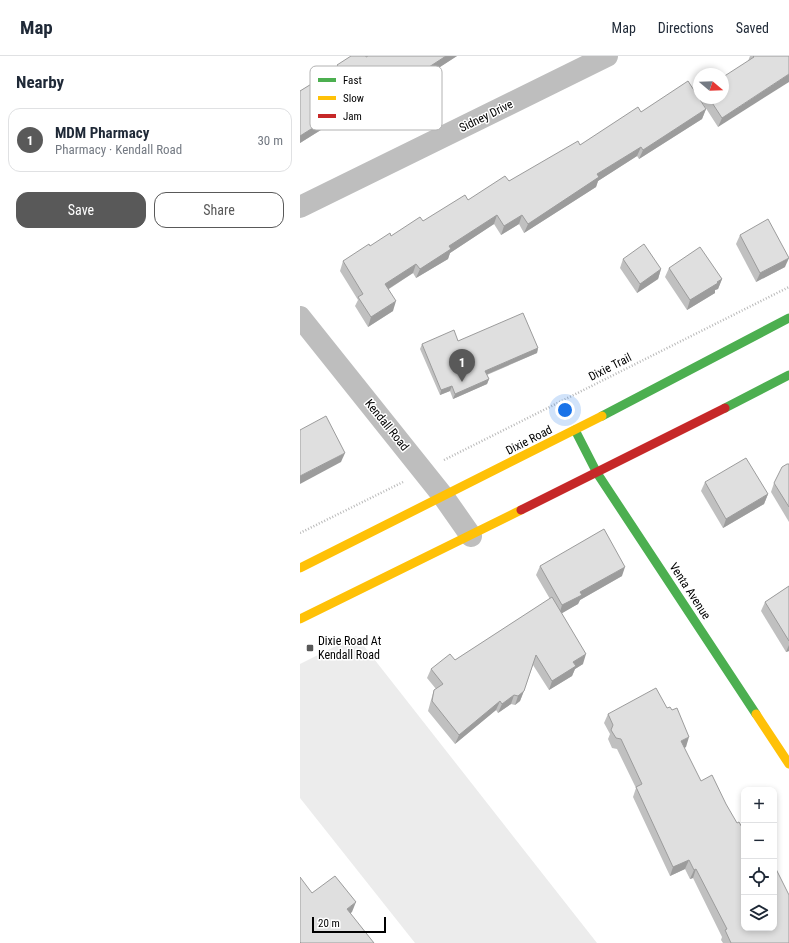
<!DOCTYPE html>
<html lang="en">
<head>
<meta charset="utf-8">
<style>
	:root { --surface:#fff; --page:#f6f6f7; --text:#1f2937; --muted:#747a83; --line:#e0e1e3; --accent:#595959 }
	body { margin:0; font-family:"Roboto Condensed",sans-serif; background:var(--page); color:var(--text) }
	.controls { position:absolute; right:12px; bottom:12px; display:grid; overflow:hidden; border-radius:8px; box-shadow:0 2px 6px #0003 }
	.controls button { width:36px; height:36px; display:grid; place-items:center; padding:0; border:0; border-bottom:1px solid var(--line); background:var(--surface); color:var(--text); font:20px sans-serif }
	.compass { position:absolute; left:393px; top:12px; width:36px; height:36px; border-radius:50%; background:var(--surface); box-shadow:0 2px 6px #0003; rotate:109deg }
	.scale { position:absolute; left:12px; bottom:10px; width:74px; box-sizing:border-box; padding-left:4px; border:2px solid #000; border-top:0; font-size:11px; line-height:14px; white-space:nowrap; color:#000; -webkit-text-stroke:3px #fff; paint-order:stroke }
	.you { position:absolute; left:265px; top:354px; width:14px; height:14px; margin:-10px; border:3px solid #fff; border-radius:50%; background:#1a73e8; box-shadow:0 0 0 6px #1a73e833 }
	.badge { display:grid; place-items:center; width:26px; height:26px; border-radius:50%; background:var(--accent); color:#fff; font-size:13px; font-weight:700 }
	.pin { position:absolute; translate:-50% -33px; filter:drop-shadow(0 1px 2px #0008) }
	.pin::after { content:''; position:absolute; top:21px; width:14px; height:12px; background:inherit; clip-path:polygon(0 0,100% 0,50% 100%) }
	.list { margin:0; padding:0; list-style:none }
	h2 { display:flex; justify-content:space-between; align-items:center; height:52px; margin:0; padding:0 16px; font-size:17px }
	h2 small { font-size:13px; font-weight:400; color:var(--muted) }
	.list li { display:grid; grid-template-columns:26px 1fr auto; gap:12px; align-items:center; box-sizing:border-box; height:64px; margin:0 8px 8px; padding:0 8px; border:1px solid var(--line); border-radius:12px }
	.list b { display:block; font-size:15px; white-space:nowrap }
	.list p { margin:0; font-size:13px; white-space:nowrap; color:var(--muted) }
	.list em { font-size:13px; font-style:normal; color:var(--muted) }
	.actions { display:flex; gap:8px; padding:12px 16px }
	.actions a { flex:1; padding:9px 0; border:1px solid var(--accent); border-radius:12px; text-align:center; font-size:14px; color:var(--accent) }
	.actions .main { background:var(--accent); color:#fff }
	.icon { flex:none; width:22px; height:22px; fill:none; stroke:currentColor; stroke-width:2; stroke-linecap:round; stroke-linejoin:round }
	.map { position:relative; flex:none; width:489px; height:887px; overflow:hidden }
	header { display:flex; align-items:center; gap:24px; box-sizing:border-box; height:56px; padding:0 20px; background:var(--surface); border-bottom:1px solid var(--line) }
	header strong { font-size:19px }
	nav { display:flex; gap:22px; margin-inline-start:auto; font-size:14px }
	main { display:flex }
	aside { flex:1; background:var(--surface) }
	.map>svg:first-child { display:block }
	.green { fill:#ececec }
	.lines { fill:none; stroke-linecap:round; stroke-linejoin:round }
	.path { stroke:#b9b9b9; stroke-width:2.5; stroke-dasharray:1 2; stroke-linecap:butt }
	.street { stroke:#bebebe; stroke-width:22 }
	.fast { stroke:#4caf50; stroke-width:9 }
	.slow { stroke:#ffc107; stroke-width:9 }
	.jam { stroke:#c62828; stroke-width:9 }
	.wall { fill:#c0c0c0 }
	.shaded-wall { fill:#9c9c9c }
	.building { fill:#dfdfdf; stroke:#9c9c9c }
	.poi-dot { fill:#595959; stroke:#fff; stroke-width:1.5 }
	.labels { text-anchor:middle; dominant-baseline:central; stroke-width:3; stroke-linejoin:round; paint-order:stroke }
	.street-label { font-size:12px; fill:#000; stroke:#fff }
	.poi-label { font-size:12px; fill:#000; stroke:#fff; text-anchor:start }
	.key { fill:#fff; stroke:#b2b2b2; stroke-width:1 }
	.key-label { font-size:11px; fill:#000 }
</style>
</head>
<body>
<header>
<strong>Map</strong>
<nav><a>Map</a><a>Directions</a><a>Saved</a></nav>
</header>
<main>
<aside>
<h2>Nearby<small></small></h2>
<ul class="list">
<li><span class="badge">1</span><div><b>MDM Pharmacy</b><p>Pharmacy · Kendall Road</p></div><em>30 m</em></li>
</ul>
<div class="actions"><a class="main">Save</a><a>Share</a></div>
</aside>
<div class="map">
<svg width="489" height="887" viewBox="0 0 489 887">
	<rect width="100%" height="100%" fill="#fff"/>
	<polygon class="green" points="56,580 297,887 115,887 0,742 0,608"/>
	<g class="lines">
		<g class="path">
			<polyline points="144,404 489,231"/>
			<polyline points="0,477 103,426"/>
		</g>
		<g class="street">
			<polyline points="0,151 307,0"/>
			<polyline points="0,261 143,440 171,480"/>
		</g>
		<g class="fast">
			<polyline points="425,352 489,319"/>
			<polyline points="302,360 489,262"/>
			<polyline points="275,374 297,417 456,658"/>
		</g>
		<g class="slow">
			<polyline points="0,512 302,360"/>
			<polyline points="0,563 221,454"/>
			<polyline points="456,658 489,708"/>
		</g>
		<polyline class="jam" points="221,454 425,352"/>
	</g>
	<g class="wall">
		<polygon points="68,0 157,0 92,42 87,36 58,54 56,52 0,87 0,35 36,13 37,9 66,1"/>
		<polygon points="450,0 489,0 418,71 400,43 401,42 423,42 448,5"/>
		<polygon points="406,53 402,63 339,103 337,100 298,125 296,131 224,177 219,168 201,179 194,168 150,197 148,203 116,222 113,217 89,233 93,255 68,271 55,250 58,244 40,215 43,205 70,190 91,180 209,125 280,89 341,56"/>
		<polygon points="440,179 485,211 456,226 436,188"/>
		<polygon points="323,203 361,213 358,223 337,237 320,212"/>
		<polygon points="369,212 422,223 418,233 415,234 415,237 387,254 365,221"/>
		<polygon points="158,285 238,292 237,297 187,319 189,323 187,328 153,343 150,335 140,339 120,293 122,288"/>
		<polygon points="489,408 489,466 471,436 474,427"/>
		<polygon points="405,426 468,438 464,448 423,472 401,435"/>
		<polygon points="240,510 322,520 280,544 278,548 261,557 283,608 275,613 272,620 249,634 233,609 220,645 215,649 211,648 198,657 196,654 155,688 128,655 131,644 134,634 136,633 127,622 131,613 155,604 250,543 236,519"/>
		<polygon points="489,530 489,595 486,596 461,555 465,546"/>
		<polygon points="308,658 386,691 384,692 401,725 489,887 423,887 421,884 422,881 393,822 390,823 385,813 370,820 333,741 336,732 317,693 312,692 308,683 310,678 304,667"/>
	</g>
	<g class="shaded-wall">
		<polygon points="146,0 157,0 92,42 95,33"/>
		<polygon points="489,18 489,26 418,71 422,62"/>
		<polygon points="91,26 87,36 58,54 61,44"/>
		<polygon points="60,42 56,52 0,87 0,80"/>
		<polygon points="406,53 402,63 339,103 343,94"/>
		<polygon points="341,91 337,100 298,125 296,131 224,177 228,168 297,118"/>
		<polygon points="197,159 194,168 150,197 148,203 116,222 120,213 149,190"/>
		<polygon points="222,159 219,168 201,179 204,170"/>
		<polygon points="489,202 485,211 456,226 460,217"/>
		<polygon points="116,208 113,217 82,237 85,228"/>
		<polygon points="361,213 358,223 337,237 340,228"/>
		<polygon points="422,223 418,233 415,234 415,237 387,254 390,244"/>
		<polygon points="96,245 93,255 68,271 71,261"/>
		<polygon points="238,292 237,297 183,320 185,315"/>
		<polygon points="189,323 187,328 153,343 155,338"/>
		<polygon points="152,330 150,335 140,339 141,334"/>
		<polygon points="45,397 41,406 0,428 0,420"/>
		<polygon points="468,438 464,448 423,472 426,463"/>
		<polygon points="325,511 322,520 280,544 278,548 259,559 262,549 280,536"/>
		<polygon points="489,589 489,595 486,596"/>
		<polygon points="286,598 283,608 275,613 272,620 249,634 252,625 273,606"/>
		<polygon points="224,635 220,645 215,649 218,640"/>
		<polygon points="214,639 211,648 198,657 202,648"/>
		<polygon points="200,645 196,654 155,688 159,679"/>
		<polygon points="389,681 386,691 378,695 381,685"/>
		<polygon points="389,804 385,813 370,820 373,811"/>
		<polygon points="396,813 393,822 390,823 394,814"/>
		<polygon points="56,846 52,856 44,863 47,853"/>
	</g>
	<g class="building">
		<polygon points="51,0 66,0 66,1 68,0 146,0 95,33 91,26 61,44 60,42 0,80 0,35 39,11 37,9"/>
		<polygon points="453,0 489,0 489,18 422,62 409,42 423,42 423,21 454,1"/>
		<polygon points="388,25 406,53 343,94 341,91 297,118 299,121 228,168 222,159 204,170 197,159 149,190 151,193 120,213 116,208 85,228 96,245 71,261 58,241 63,238 43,205 69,188 70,190 90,177 91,180 120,161 123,165 165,139 168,144 205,120 209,125 278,85 280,89 338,51 341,56"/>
		<polygon points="468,163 489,202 460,217 440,179"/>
		<polygon points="344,188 361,213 340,228 323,203"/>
		<polygon points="400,191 422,223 417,226 418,227 390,244 369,212"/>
		<polygon points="223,257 238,292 185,315 189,323 155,338 152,330 141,334 122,288 154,274 158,285"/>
		<polygon points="26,360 45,397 0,420 0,374"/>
		<polygon points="446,402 468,438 426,463 405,426"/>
		<polygon points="487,408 489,408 489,451 474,427 482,411"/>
		<polygon points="304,473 325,511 280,536 282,539 262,549 240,510"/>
		<polygon points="489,530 489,585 465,546"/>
		<polygon points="252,541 286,598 273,606 276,610 252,625 236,599 224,635 218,640 214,639 202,648 200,645 159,679 132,645 134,634 143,628 131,613 150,598 155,604"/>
		<polygon points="356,632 367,652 370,651 372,654 377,652 389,681 381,685 401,725 412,719 426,748 437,767 439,766 444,775 444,872 474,872 474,814 476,813 489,839 489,887 431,887 425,874 427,873 396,813 394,814 389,804 373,811 336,731 342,728 321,683 316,682 311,674 313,669 308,658"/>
		<polygon points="35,820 56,846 47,853 74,887 1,887 0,886 0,821 12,837"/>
	</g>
	<rect class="poi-dot" x="6" y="588" width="8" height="8" rx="2"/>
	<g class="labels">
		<g class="street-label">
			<text transform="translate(186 60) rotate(-26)">Sidney Drive</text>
			<text transform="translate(310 311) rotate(-27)">Dixie Trail</text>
			<text transform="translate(87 369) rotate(51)">Kendall Road</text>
			<text transform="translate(229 384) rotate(-27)">Dixie Road</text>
			<text transform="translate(390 535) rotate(57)">Venta Avenue</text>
		</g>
		<g class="poi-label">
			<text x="18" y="585">Dixie Road At<tspan x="18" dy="14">Kendall Road</tspan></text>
		</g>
	</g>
	<rect x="10" y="10" width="132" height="64" rx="6" class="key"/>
	<rect x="18" y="22" width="18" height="4" fill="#4caf50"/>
	<rect x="18" y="40" width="18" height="4" fill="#ffc107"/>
	<rect x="18" y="58" width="18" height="4" fill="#c62828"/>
	<g class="key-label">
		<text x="43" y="28">Fast</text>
		<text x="43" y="46">Slow</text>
		<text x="43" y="64">Jam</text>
	</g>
</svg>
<div class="controls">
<button>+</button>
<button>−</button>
<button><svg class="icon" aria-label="locate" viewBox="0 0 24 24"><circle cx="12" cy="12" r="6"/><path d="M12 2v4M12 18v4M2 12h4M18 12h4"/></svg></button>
<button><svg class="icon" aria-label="layers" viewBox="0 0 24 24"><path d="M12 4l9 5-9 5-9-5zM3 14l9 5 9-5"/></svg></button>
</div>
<svg class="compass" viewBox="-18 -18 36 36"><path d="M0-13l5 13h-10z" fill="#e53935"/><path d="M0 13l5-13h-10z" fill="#747a83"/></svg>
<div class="scale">20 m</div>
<div class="you"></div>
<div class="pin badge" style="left:162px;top:326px">1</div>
</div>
</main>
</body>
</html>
